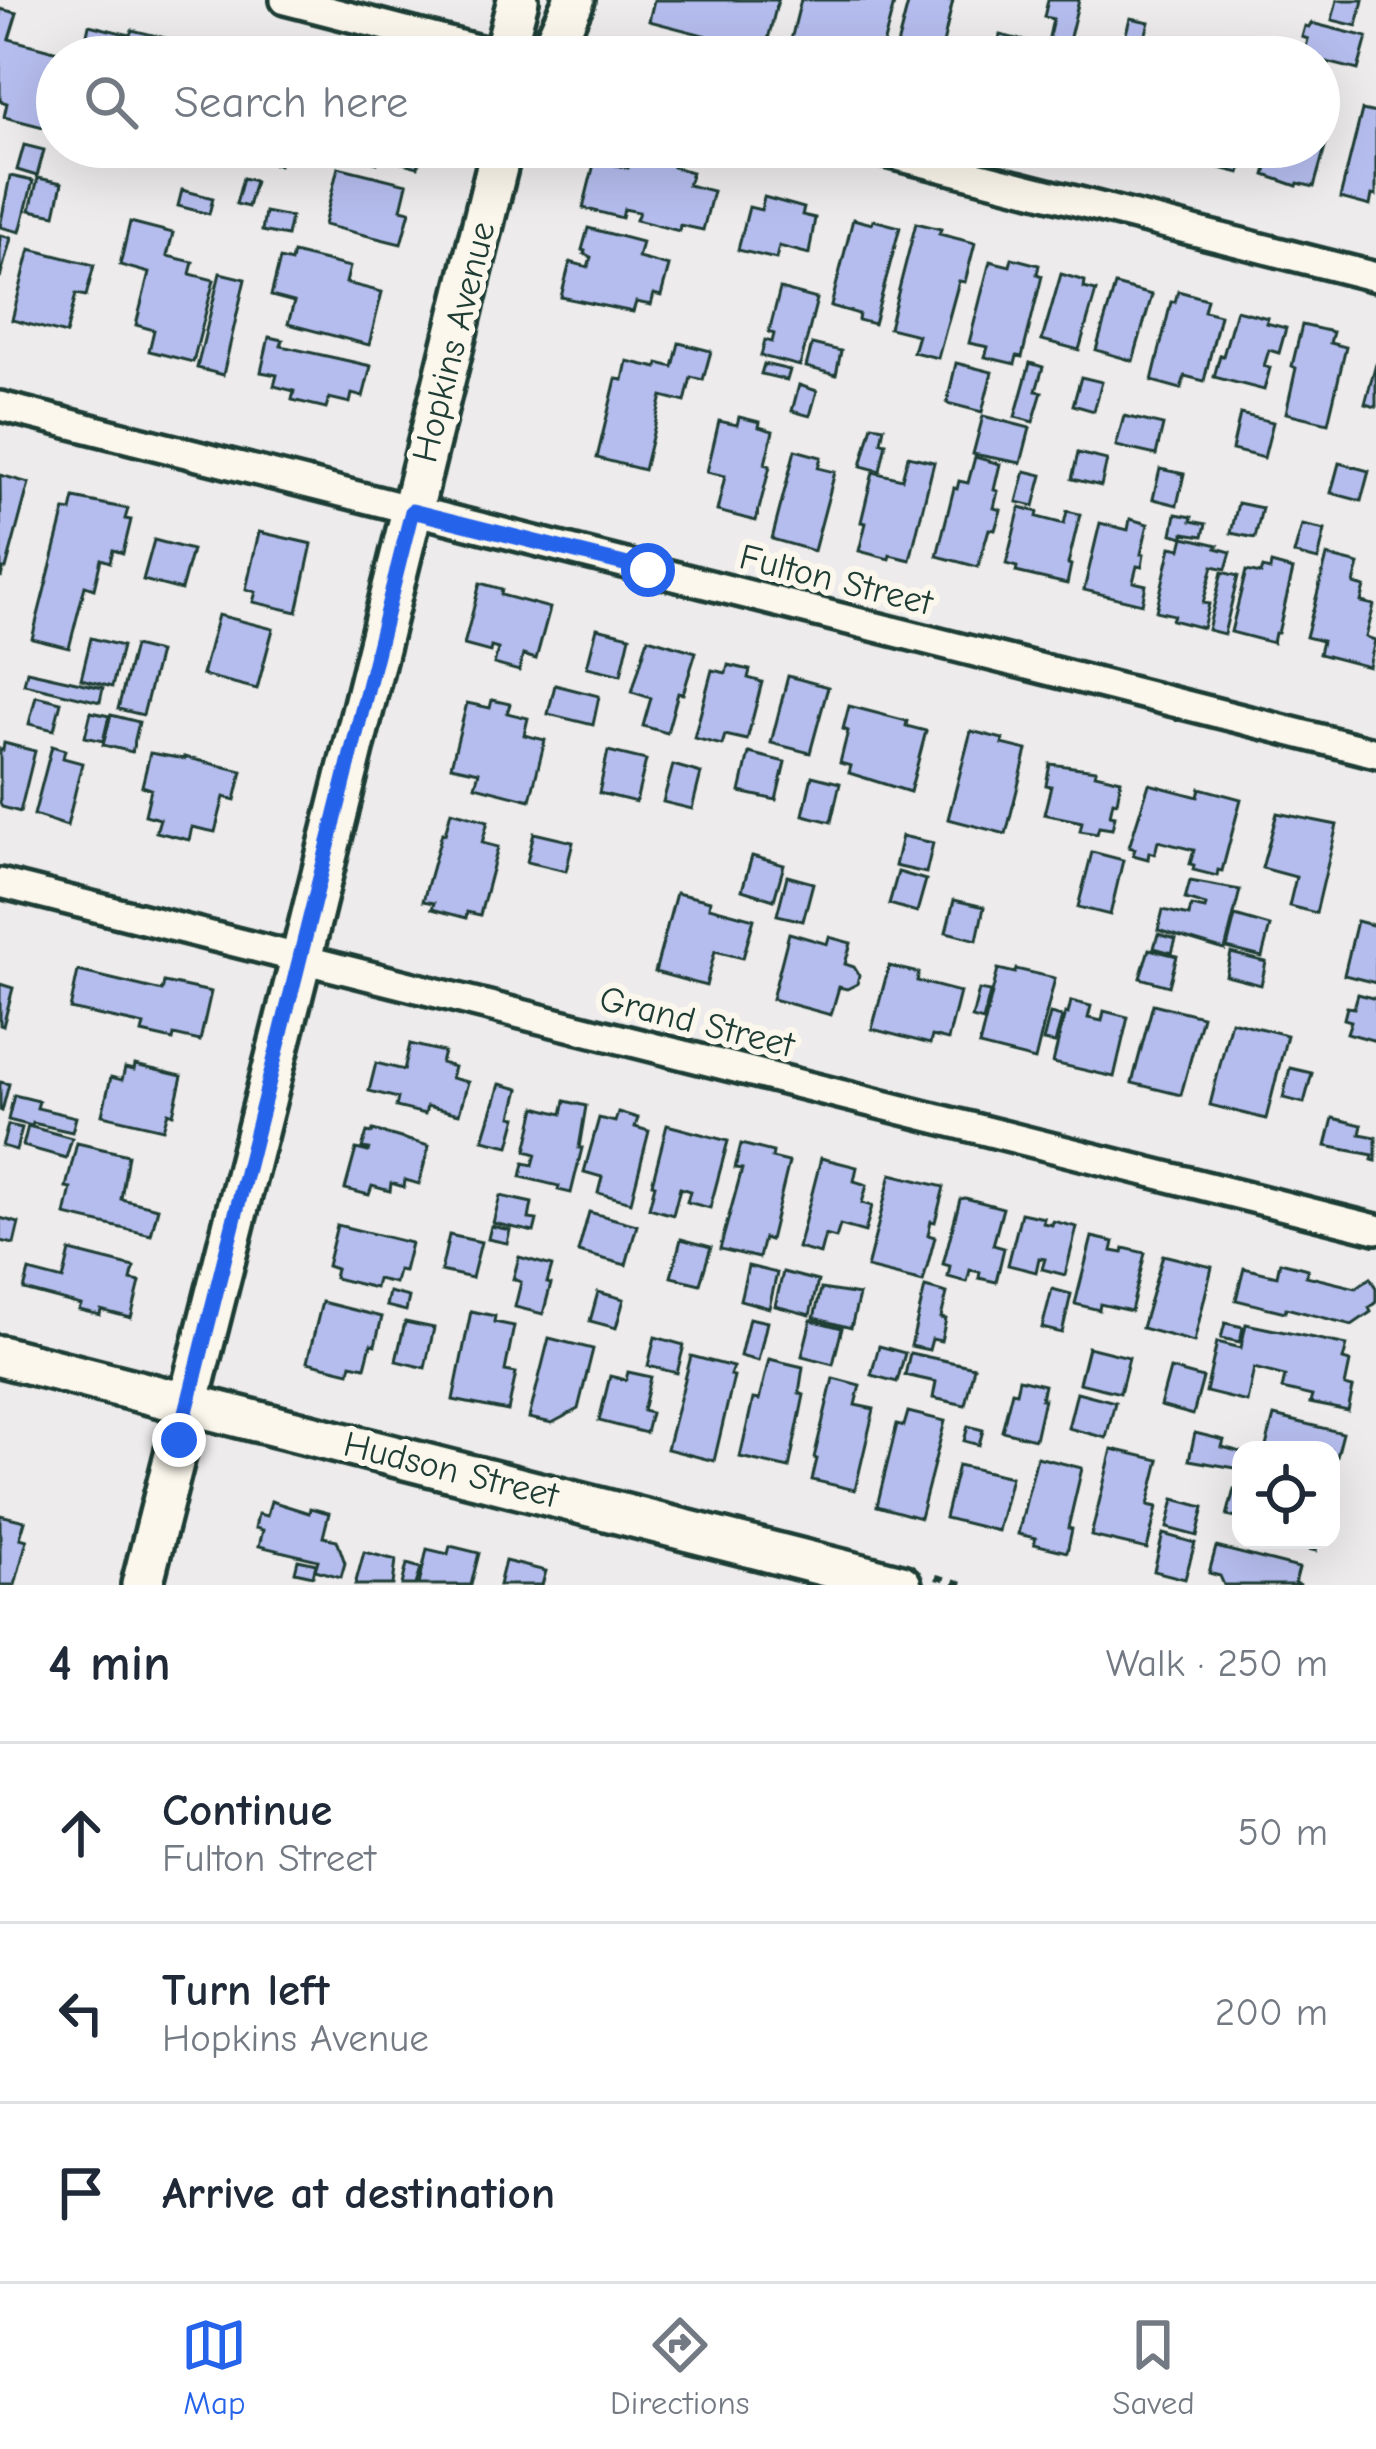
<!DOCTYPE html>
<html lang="en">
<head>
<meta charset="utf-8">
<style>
	:root { --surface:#fff; --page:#f2f2f3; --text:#1f2937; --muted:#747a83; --line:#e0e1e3; --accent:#2563eb }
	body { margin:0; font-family:"Comic Neue",sans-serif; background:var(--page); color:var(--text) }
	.controls { position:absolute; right:36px; bottom:36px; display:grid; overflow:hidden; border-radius:24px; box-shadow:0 12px 48px #0002 }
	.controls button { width:108px; height:108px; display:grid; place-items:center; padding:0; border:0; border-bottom:3px solid var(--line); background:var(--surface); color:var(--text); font:60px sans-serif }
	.stop { position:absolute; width:36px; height:36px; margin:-27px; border:9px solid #2563eb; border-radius:50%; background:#fff }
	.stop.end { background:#2563eb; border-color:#fff; box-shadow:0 3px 12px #0008 }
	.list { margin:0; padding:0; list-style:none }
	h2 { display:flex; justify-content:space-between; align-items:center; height:156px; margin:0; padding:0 48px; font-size:51px }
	h2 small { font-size:39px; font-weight:400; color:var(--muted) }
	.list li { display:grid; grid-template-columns:78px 1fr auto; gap:36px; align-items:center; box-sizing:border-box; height:180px; padding:0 48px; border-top:3px solid var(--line) }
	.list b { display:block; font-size:45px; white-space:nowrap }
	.list p { margin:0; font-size:39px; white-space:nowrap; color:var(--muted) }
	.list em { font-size:39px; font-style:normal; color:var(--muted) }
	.icon { flex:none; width:66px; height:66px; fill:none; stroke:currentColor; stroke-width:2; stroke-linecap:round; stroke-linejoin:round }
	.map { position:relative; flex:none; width:1376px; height:1585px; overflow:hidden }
	.search { position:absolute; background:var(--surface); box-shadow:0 12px 48px #0002; left:36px; right:36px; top:36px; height:132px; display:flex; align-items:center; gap:30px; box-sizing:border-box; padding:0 42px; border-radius:66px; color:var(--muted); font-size:45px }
	.sheet { height:696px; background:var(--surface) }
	nav { display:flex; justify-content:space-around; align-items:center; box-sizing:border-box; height:168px; border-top:3px solid var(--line); background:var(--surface); font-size:33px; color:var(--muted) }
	nav a { display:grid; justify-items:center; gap:6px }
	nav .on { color:var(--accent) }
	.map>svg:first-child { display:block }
	.building { fill:#b5bdee; stroke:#1f3d34; stroke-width:3 }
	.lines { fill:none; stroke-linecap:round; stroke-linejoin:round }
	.street-casing { stroke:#1f3d34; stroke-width:36 }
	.secondary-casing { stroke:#1f3d34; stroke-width:48 }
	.path { stroke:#1f3d34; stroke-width:6; stroke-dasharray:9 9; stroke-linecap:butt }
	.street { stroke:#fbf7ec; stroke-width:27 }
	.secondary { stroke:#fbf7ec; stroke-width:39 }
	.route { stroke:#2563eb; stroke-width:15 }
	.labels { text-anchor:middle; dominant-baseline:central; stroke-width:12; stroke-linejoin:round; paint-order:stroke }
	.street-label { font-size:36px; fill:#1f3d34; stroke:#fbf7ec }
</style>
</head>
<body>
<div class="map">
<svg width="1376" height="1585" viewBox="0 0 1376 1585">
	<rect width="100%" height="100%" fill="#edebec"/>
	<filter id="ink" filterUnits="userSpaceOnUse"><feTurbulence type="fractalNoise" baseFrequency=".00833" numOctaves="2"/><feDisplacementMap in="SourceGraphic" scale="24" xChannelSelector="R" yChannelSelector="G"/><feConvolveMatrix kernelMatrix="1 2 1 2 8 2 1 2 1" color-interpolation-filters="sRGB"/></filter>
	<g filter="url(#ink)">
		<g class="building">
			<polygon points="654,0 778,0 765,51 649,21"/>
			<polygon points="801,0 895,0 880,57 825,57 789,48"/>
			<polygon points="909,0 953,0 940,57 894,57"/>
			<polygon points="1048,0 1079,0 1065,57 995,56 1000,35 1047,46 1053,19 1044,17"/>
			<polygon points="1337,0 1363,0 1357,26 1332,20"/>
			<polygon points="0,9 17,13 9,39 62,53 61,57 57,57 57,73 43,127 4,117 7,103 0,101"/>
			<polygon points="1130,18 1149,22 1140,57 1120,57"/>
			<polygon points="1311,23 1367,37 1358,70 1327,62 1326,66 1319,64 1319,57 1304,56 1308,39 1302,37 1305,26 1309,27"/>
			<polygon points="89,25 130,35 132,30 170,39 166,57 82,57"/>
			<polygon points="1362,110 1376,113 1376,196 1372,195 1370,206 1340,198"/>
			<polygon points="1319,134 1328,137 1314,187 1298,183 1297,186 1265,175 1273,147 1319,147"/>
			<polygon points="24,145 44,150 37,176 17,170"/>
			<polygon points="256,147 284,147 279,165 253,159"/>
			<polygon points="319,147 424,147 418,167 379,157 377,163"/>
			<polygon points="1194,147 1247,147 1240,173 1191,161"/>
			<polygon points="632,156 653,162 654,157 674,162 673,167 692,172 688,185 713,191 703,230 680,225 679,231 636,220 639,212 624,209 622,218 583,208 595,160 628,168"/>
			<polygon points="338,167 407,184 401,209 410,211 401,244 324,225"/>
			<polygon points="10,176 33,181 20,232 0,227"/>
			<polygon points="38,178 62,183 55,215 30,210"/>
			<polygon points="243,178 255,181 248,207 236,204"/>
			<polygon points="182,190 213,198 209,214 178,206"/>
			<polygon points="764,197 804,208 802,215 815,218 809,254 779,246 776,259 738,250 749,207 761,210"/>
			<polygon points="265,212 291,217 287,236 262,231"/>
			<polygon points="853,219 872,224 873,220 900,227 874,324 858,320 859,314 831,306"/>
			<polygon points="130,222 173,233 167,256 193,262 190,274 214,280 193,362 149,351 154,330 136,325 149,273 120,265"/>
			<polygon points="916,223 941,229 939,234 975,243 965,282 959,281 938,358 913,352 918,335 889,328"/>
			<polygon points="588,228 642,242 638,258 669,266 661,296 654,294 651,305 636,302 633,312 561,297 570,262 588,267 591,257 584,254 585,251 582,250"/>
			<polygon points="0,235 11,238 0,278"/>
			<polygon points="30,249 94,265 86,296 76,294 66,334 12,320"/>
			<polygon points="293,253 350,267 346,283 382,292 369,345 288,324 294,302 271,296 280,259 291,262"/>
			<polygon points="1012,258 1039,265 1037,274 1042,276 1022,357 1017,356 1015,364 985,357 988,347 969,343 990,261 1010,266"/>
			<polygon points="220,273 245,279 223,375 197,368"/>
			<polygon points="1061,274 1085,281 1084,288 1096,291 1079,350 1042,340"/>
			<polygon points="1115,285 1152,295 1133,361 1096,350"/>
			<polygon points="780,289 817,299 800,366 761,356 765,340 772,342 774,334 769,332"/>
			<polygon points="1178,291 1207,299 1204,311 1220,315 1204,381 1185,376 1181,389 1152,381 1171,302 1175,302"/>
			<polygon points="1236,310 1268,318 1266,323 1286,328 1279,353 1269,350 1264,366 1270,368 1264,390 1214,377 1220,355 1223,356"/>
			<polygon points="1302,325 1333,332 1330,343 1346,347 1328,423 1286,413 1296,368 1292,366"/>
			<polygon points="269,337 283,340 281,346 371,366 363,397 352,394 350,403 329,398 326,408 292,400 294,391 274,386 277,375 261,372"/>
			<polygon points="679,343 711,351 703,380 691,377 685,402 662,396 644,470 597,458 616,379 623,380 627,361 657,368 658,363 673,367"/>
			<polygon points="812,344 841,351 836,375 806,367"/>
			<polygon points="956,363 992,372 982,412 947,403"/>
			<polygon points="1030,363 1043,367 1036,391 1042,392 1033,422 1015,417"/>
			<polygon points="1376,363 1376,407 1365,404"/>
			<polygon points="764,364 790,370 787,380 761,374"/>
			<polygon points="1081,377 1102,382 1094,411 1073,405"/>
			<polygon points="799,385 817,391 810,416 792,411"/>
			<polygon points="1240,414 1273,422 1264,458 1232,450"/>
			<polygon points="983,416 1030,428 1021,463 973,454"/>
			<polygon points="1124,416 1163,425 1156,455 1116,446"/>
			<polygon points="739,417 760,422 759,427 773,431 765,464 770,466 756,521 717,511 725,476 707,472 719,421 737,425"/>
			<polygon points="872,425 884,427 881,442 886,443 880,471 861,466"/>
			<polygon points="795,450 821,457 818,468 835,472 814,551 772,539"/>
			<polygon points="1078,453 1107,460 1101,486 1072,479"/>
			<polygon points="908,456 934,462 910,560 890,555 889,559 859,551 866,523 861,522 873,472 902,479"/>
			<polygon points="975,457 1000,464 994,490 998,491 994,508 1001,510 995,530 989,529 978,567 937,556 954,488 957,489 959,481 968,483"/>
			<polygon points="1339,463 1369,471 1361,501 1331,493"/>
			<polygon points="1160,469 1184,474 1177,505 1153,499"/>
			<polygon points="1025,471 1042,475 1034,506 1017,502"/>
			<polygon points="0,475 29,483 6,569 3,569 1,578"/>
			<polygon points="74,498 128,509 125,519 131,520 123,553 113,550 110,562 101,559 94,589 85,586 69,648 32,639 65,510 71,511"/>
			<polygon points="1238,503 1262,508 1255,538 1231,533"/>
			<polygon points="1020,507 1038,512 1037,517 1064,524 1067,511 1080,514 1068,564 1071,565 1067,584 1016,572 1017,567 1006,564"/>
			<polygon points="1176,514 1192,517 1191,521 1206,524 1203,536 1184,533 1184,537 1172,534"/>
			<polygon points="1130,519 1148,524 1141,554 1144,554 1142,567 1137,566 1133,582 1146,585 1142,604 1084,590 1100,523 1128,530"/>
			<polygon points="1302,525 1325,530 1318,560 1294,554"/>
			<polygon points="259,532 312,544 297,612 253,602 256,592 246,589"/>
			<polygon points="1184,537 1218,545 1216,548 1231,552 1226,569 1213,566 1203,603 1209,604 1203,628 1172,620 1174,615 1156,611 1171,547 1181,549"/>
			<polygon points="154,540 192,550 181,590 143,580"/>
			<polygon points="1327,556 1359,564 1354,584 1365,587 1361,602 1374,605 1366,637 1375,640 1369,667 1319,654 1322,641 1306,637"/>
			<polygon points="1271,564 1293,570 1278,633 1275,633 1273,643 1231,632 1246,571 1261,574 1263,568 1270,570"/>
			<polygon points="1222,572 1238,576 1224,634 1208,630"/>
			<polygon points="480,583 502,589 501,595 550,608 536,659 523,655 519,671 494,664 498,649 491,647 490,652 464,645"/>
			<polygon points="218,615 273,629 257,689 202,675"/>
			<polygon points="597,628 630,636 621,675 587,667"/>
			<polygon points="91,638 122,646 112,687 81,679"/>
			<polygon points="648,638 696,652 683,694 678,693 667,733 643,726 651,698 632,692"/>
			<polygon points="134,646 159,652 143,715 118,709"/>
			<polygon points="728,665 750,670 748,678 762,682 747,740 725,735 722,745 694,738 712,670 726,673"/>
			<polygon points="27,671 103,688 100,702 24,684"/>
			<polygon points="788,676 828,687 810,753 771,743"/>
			<polygon points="555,685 599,696 593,725 548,714"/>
			<polygon points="36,696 61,702 54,730 29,724"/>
			<polygon points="492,700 510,704 507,713 528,718 524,735 545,740 530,800 475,786 479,772 451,766 467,703 490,708"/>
			<polygon points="849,706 907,721 906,726 926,731 910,792 849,773 851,766 840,763 848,731 843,729"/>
			<polygon points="91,712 109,716 103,741 85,737"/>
			<polygon points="111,715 139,722 132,752 103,745"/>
			<polygon points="971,731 1003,739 1002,744 1027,750 1006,834 948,819"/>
			<polygon points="4,743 35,751 20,812 2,807 0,803 0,749 3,750"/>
			<polygon points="52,746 65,750 63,758 82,763 67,826 34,815"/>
			<polygon points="608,751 646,760 636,802 599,793"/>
			<polygon points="150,753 184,759 184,757 242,771 235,800 224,797 215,832 192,827 189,840 156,832 160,819 145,815 151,789 142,786"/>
			<polygon points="749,753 785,762 776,800 740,792"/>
			<polygon points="1050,764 1096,770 1095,774 1121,780 1117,802 1113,801 1110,815 1115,816 1112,829 1099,827 1097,834 1080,831 1082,822 1044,814 1051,786 1046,785"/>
			<polygon points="673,765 701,773 692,809 663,802"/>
			<polygon points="812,776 840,783 831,822 803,815"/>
			<polygon points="1149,784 1198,797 1200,788 1241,799 1222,871 1218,870 1217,876 1193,870 1194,865 1190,864 1194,850 1158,841 1155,854 1149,852 1148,859 1133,855 1135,849 1129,847"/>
			<polygon points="451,811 488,821 482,843 498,847 480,915 467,912 466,918 432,909 434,903 423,901 442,833 445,834"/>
			<polygon points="1277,813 1337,825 1316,913 1289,906 1296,877 1262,868"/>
			<polygon points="534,833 573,842 566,871 527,862"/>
			<polygon points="902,836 933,843 926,873 895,866"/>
			<polygon points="1092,852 1123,860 1110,915 1078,907"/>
			<polygon points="752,856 784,865 774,900 742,890"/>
			<polygon points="898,872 926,880 917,912 889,904"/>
			<polygon points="787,876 813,883 803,921 777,915"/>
			<polygon points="1190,881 1240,890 1225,950 1158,930 1163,910 1189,916 1191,906 1205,909 1206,905 1185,899"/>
			<polygon points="676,893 710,901 709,907 754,919 743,958 715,951 706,986 655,972"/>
			<polygon points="954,900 984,907 977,940 946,932"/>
			<polygon points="1235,916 1270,926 1262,957 1227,948"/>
			<polygon points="1357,921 1376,926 1376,983 1344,975"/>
			<polygon points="789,933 827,944 829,937 851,943 845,964 854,967 859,975 857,984 847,989 839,987 831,1015 772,999"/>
			<polygon points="1158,934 1176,939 1172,953 1154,948"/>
			<polygon points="1149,949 1177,956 1169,986 1140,978"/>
			<polygon points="1231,953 1266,962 1261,985 1226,976"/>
			<polygon points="889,966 919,973 917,981 960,992 948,1040 932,1036 930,1044 872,1029"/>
			<polygon points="998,969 1015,973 1016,969 1055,978 1035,1060 979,1046"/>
			<polygon points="78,971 162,991 164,982 211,992 200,1041 174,1035 173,1040 142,1033 144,1025 70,1009"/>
			<polygon points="0,984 13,988 3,1026 0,1025"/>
			<polygon points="979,990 990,992 983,1021 972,1018"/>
			<polygon points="1358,994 1376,999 1376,1041 1347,1033 1351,1021 1344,1019 1347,1007 1354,1008"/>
			<polygon points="1071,1001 1091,1006 1088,1018 1102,1021 1104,1011 1128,1017 1114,1077 1053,1063 1065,1013 1068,1014"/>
			<polygon points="1153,1004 1202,1016 1181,1095 1132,1083"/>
			<polygon points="1050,1014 1062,1017 1055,1043 1043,1041"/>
			<polygon points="1231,1021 1287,1035 1266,1119 1210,1105"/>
			<polygon points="410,1044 444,1052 441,1063 454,1067 451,1078 468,1082 459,1114 427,1106 425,1114 396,1107 398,1098 369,1091 376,1063 404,1070"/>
			<polygon points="135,1065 182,1076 173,1114 168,1112 163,1129 102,1115 111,1077 122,1080 125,1068 134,1070"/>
			<polygon points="1290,1068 1312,1073 1304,1103 1283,1098"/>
			<polygon points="0,1082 9,1084 2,1111 0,1110"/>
			<polygon points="500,1084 519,1089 512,1116 517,1117 509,1146 483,1140"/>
			<polygon points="14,1095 39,1101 37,1108 76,1117 72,1132 33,1123 32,1126 8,1120"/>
			<polygon points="565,1101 586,1106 579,1148 582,1148 571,1193 558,1190 559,1186 521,1177 524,1163 533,1165 536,1154 526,1151 536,1107 562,1114"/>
			<polygon points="618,1112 638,1118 635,1127 649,1131 631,1202 598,1193 602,1177 584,1172 599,1118 615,1122"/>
			<polygon points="1333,1118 1362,1125 1360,1134 1376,1137 1376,1161 1372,1160 1373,1155 1326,1146"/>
			<polygon points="8,1125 22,1128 16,1150 2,1146"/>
			<polygon points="667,1125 728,1141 710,1208 687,1202 690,1191 680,1188 673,1215 649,1208 655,1185 652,1184"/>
			<polygon points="28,1126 72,1138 66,1158 23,1146"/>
			<polygon points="373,1130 429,1146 419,1184 405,1180 404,1187 391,1183 390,1191 372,1186 369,1195 345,1189 356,1149 368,1152 369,1149 362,1148 367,1132 372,1133"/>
			<polygon points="77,1143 128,1155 121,1199 158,1208 151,1235 65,1215 71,1188 66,1187"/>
			<polygon points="741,1144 773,1152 772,1158 789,1162 770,1240 764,1238 759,1258 720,1249 742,1169 735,1168"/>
			<polygon points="821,1158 857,1167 854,1181 867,1185 862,1203 872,1206 865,1232 840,1225 836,1238 825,1235 820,1254 798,1248"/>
			<polygon points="891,1174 944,1187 935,1222 931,1221 928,1235 935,1237 923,1282 867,1268"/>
			<polygon points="500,1196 532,1203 529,1219 537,1220 534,1232 493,1223"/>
			<polygon points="965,1198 1003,1208 993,1245 1004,1248 996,1282 979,1278 980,1272 970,1270 967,1282 948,1277 950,1266 943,1264 960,1199"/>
			<polygon points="589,1212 637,1225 626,1265 578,1252"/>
			<polygon points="1021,1213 1044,1218 1043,1223 1052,1225 1053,1221 1077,1227 1065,1275 1042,1269 1045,1259 1039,1258 1036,1272 1008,1265"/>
			<polygon points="0,1218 19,1223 14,1244 0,1241"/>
			<polygon points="337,1225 411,1243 404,1271 398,1270 395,1283 377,1279 375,1288 334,1278 336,1269 327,1266"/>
			<polygon points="491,1226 510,1230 507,1243 488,1239"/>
			<polygon points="449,1235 481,1242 472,1278 441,1271"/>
			<polygon points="1092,1237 1114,1242 1112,1251 1123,1253 1124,1248 1145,1253 1131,1311 1100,1304 1099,1310 1075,1304"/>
			<polygon points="681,1239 711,1247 700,1284 671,1277"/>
			<polygon points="70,1251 134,1267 131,1280 140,1282 131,1318 101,1310 100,1315 79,1310 81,1305 24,1290 29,1271 63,1280"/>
			<polygon points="1163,1255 1212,1267 1194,1342 1142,1328"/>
			<polygon points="519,1257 552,1266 547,1283 551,1284 543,1314 515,1307 521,1282 513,1279"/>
			<polygon points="1280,1262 1308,1269 1306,1276 1356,1288 1370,1278 1376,1288 1376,1302 1369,1308 1371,1312 1352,1325 1286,1308 1285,1312 1236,1300 1244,1268 1277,1276"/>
			<polygon points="748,1266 777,1273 769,1308 740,1300"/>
			<polygon points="783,1272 818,1281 810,1315 775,1306"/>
			<polygon points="925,1287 947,1293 941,1318 946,1319 941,1341 932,1339 929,1350 911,1346"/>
			<polygon points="821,1289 859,1295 851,1328 814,1318"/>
			<polygon points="1052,1289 1071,1294 1062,1333 1042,1328"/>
			<polygon points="389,1292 409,1297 406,1311 386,1306"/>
			<polygon points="598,1292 624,1299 616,1328 590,1321"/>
			<polygon points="322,1302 382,1317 375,1345 371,1344 365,1367 351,1364 349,1372 307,1362"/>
			<polygon points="471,1311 495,1316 494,1322 514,1326 505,1371 516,1373 508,1411 453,1400"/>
			<polygon points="749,1318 767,1322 758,1361 740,1356"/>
			<polygon points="811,1320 842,1328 833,1364 802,1356"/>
			<polygon points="405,1322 434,1328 425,1368 396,1361"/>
			<polygon points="1225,1323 1243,1327 1240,1342 1221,1338"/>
			<polygon points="1246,1324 1347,1345 1343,1360 1350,1362 1345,1386 1353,1388 1348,1411 1310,1403 1312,1396 1282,1389 1285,1376 1254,1368 1247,1402 1206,1392 1217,1342 1241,1348"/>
			<polygon points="655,1337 684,1345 677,1373 648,1366"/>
			<polygon points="549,1338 593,1349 578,1409 552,1423 529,1418"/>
			<polygon points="879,1346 905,1353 897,1382 871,1375"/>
			<polygon points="1088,1347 1129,1357 1120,1393 1079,1383"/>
			<polygon points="910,1353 974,1367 965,1405 933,1398 936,1382 905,1375"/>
			<polygon points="691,1356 733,1367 730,1375 734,1376 714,1461 667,1449"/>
			<polygon points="769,1359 803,1367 799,1393 804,1395 789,1468 740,1457 753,1399 759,1400"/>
			<polygon points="1170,1369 1203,1378 1193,1415 1160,1406"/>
			<polygon points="628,1372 651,1377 643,1411 651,1413 646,1433 599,1421 610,1376 626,1380"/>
			<polygon points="833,1378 860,1385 855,1405 874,1409 855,1490 812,1480 817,1459 814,1458"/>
			<polygon points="1019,1379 1044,1385 1041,1399 1044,1399 1035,1439 1002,1431 1012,1391 1016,1392"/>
			<polygon points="1077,1392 1115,1402 1106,1438 1068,1428"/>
			<polygon points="908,1412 945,1421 920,1518 877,1506 897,1424 904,1426"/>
			<polygon points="1274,1416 1343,1433 1333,1472 1331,1472 1331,1450 1265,1450"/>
			<polygon points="968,1426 983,1430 979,1445 964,1441"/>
			<polygon points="1195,1433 1224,1440 1222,1447 1241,1452 1241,1469 1189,1460"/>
			<polygon points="1112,1449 1159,1460 1148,1505 1157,1507 1147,1549 1091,1536"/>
			<polygon points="1037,1457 1082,1468 1068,1528 1072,1529 1067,1552 1034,1544 1036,1538 1018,1534"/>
			<polygon points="958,1465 1011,1477 998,1531 945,1518"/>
			<polygon points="1234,1489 1241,1491 1241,1519 1227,1516"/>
			<polygon points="1174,1499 1204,1507 1197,1536 1167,1528"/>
			<polygon points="271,1501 309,1513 310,1508 329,1513 323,1537 337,1540 345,1563 341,1577 315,1570 318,1560 259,1546 263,1530 255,1528 258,1514 267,1516"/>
			<polygon points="0,1515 25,1521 20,1538 27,1540 15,1585 0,1585"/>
			<polygon points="1163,1534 1195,1543 1185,1579 1154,1571"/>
			<polygon points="1271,1540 1318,1540 1316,1551"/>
			<polygon points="450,1546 479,1553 471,1585 419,1585 427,1549 448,1554"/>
			<polygon points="1216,1547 1299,1568 1295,1583 1301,1585 1224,1585 1220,1576 1209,1573"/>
			<polygon points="364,1552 396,1560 393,1585 355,1585"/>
			<polygon points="298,1560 316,1564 313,1576 295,1572"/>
			<polygon points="505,1561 546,1571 542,1585 499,1585"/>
			<polygon points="407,1564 421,1568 416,1585 402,1585"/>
		</g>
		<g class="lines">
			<g class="street-casing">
				<g id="street">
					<polyline points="285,0 503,56"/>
					<polyline points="862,147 1376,277"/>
					<polyline points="0,406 1376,753"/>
					<polyline points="0,883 1376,1229"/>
				</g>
			</g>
			<g class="secondary-casing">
				<g id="secondary">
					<polyline points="503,57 518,0"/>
					<polyline points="548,57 574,0"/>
					<polyline points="0,1356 901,1585"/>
					<polyline points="142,1585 301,959 502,147"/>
				</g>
			</g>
			<polyline class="path" points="936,1577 967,1585"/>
			<use href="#street" class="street"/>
			<use href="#secondary" class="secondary"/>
		</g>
	</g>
	<g class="lines" filter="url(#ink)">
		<polyline class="route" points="179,1440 412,511 648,570"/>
	</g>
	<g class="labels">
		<g class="street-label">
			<text transform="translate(454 342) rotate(-76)">Hopkins Avenue</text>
			<text transform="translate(836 580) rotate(14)">Fulton Street</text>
			<text transform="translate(697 1022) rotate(14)">Grand Street</text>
			<text transform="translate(451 1470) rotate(14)">Hudson Street</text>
		</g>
	</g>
</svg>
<div class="controls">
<button><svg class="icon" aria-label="locate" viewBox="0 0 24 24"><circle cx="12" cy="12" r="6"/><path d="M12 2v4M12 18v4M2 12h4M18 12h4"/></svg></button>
</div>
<div class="stop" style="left:648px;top:570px"></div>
<div class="stop end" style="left:179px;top:1440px"></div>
<div class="search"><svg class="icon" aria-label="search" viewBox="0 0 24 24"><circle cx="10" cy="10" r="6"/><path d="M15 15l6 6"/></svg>Search here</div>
</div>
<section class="sheet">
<h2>4 min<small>Walk · 250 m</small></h2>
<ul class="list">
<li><svg class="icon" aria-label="ahead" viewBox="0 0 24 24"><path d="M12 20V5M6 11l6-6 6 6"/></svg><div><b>Continue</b><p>Fulton Street</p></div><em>50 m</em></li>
<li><svg class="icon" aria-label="left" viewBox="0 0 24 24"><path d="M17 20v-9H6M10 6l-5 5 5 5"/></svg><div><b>Turn left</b><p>Hopkins Avenue</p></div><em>200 m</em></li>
<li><svg class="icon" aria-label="arrive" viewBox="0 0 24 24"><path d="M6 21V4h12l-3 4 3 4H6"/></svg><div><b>Arrive at destination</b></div></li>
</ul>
</section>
<nav>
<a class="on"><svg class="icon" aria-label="map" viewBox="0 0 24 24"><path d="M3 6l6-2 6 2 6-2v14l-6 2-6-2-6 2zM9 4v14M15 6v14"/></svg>Map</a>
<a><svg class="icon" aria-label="directions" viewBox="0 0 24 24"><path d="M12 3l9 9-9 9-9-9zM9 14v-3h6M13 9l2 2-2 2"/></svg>Directions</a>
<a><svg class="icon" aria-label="saved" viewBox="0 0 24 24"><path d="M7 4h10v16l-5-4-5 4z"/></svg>Saved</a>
</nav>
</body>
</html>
